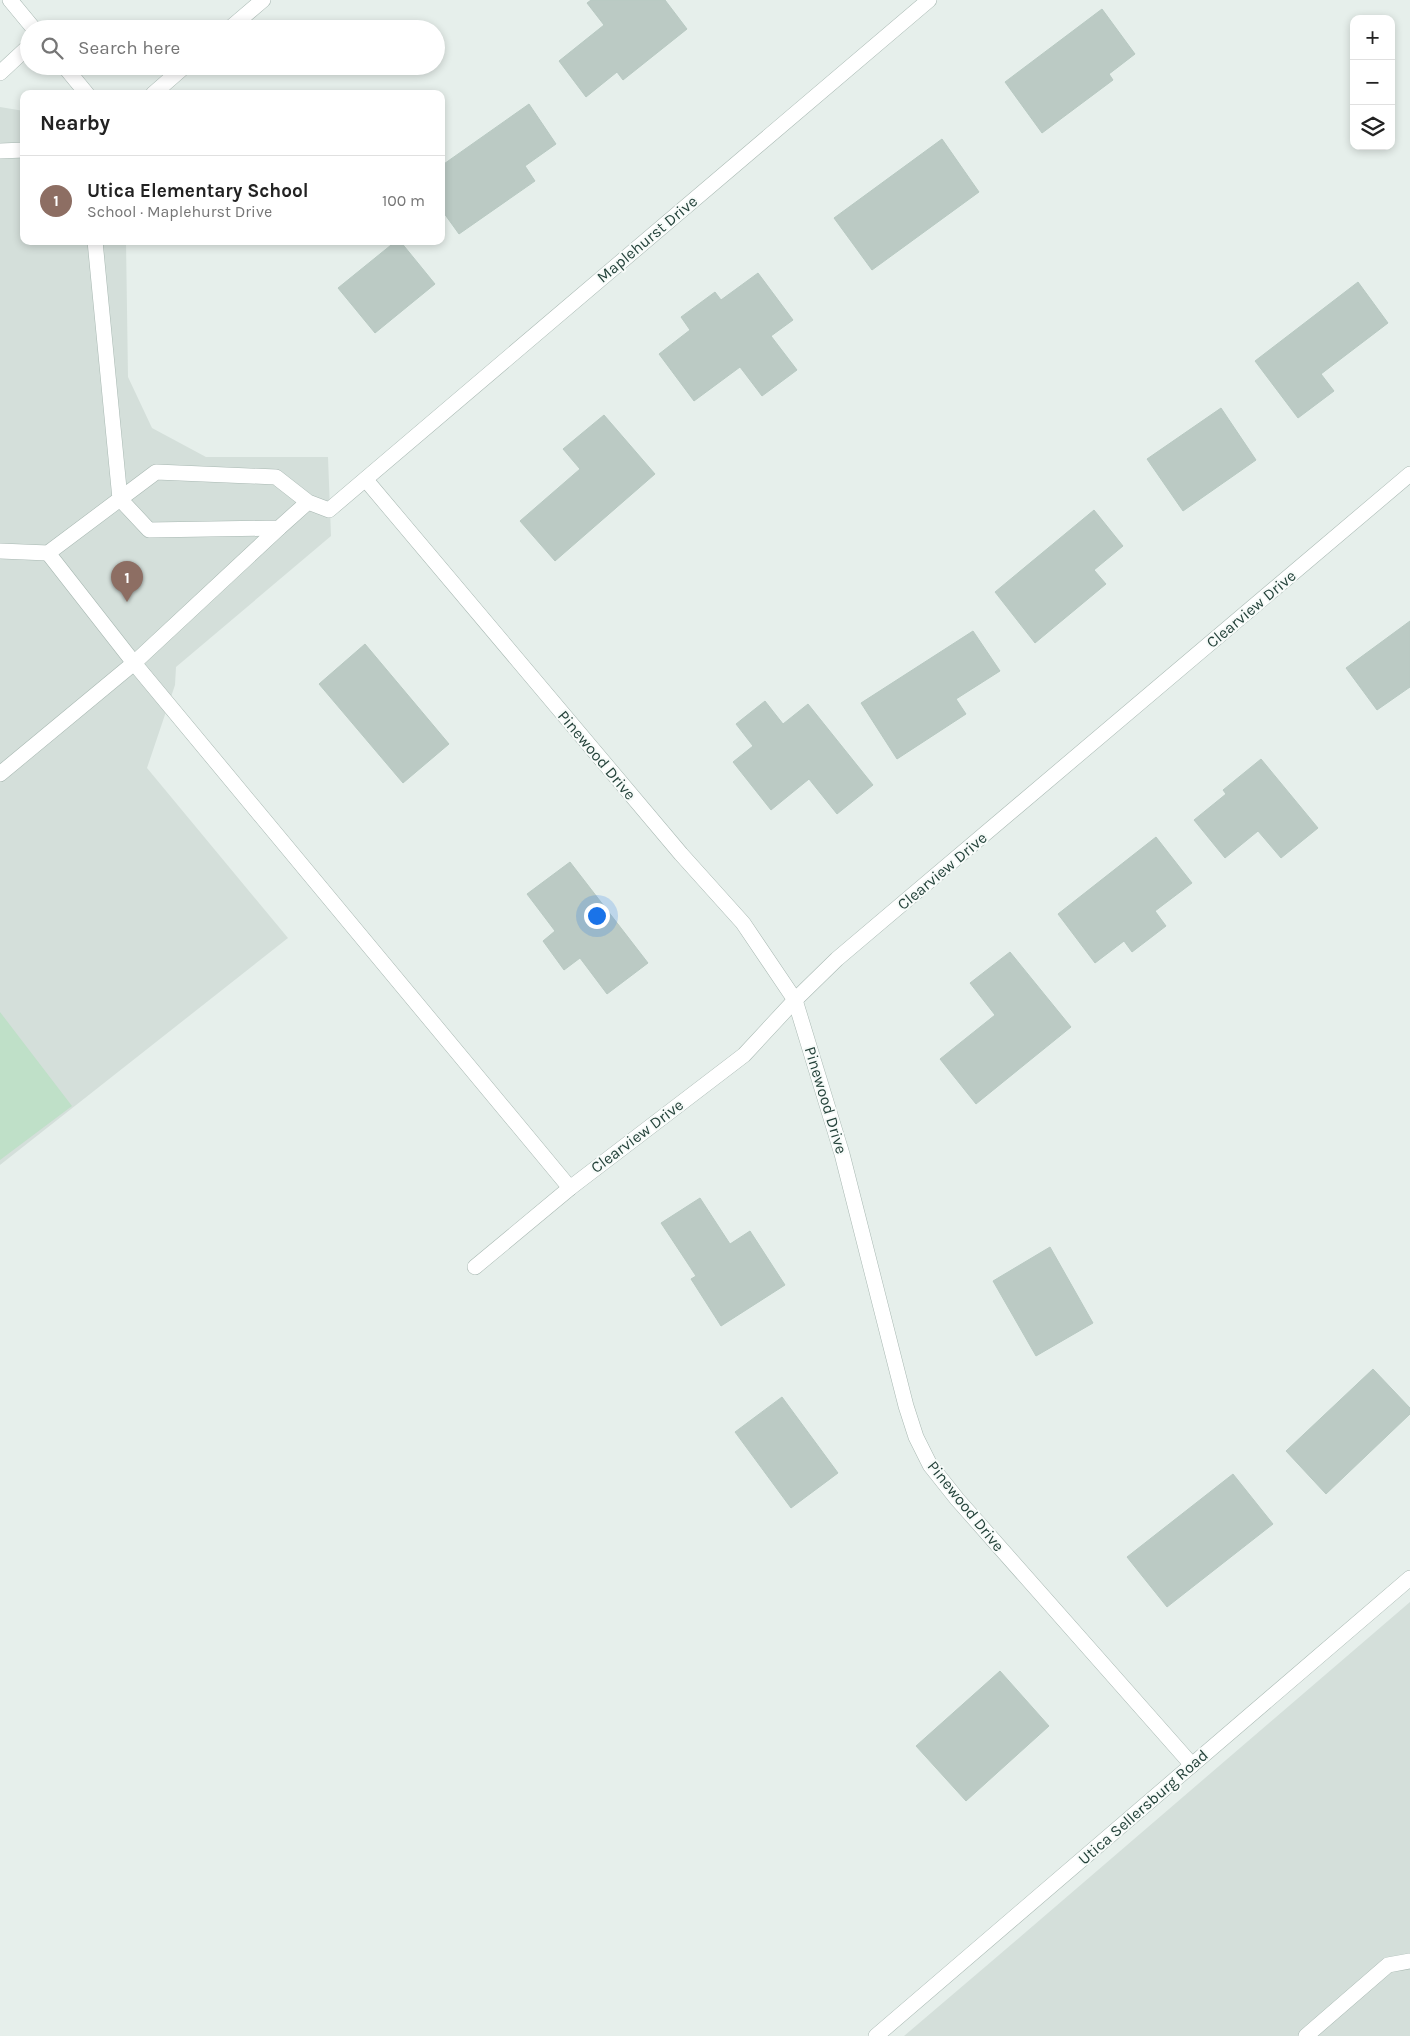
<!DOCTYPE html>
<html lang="en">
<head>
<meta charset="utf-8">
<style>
	:root { --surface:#fff; --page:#f6f6f6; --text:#222; --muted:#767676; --line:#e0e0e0; --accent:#804e3d }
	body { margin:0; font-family:Karla,sans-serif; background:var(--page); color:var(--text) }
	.controls { position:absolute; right:15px; top:15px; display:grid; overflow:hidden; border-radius:10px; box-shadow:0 2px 8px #0003 }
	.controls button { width:45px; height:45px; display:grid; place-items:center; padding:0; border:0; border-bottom:1px solid var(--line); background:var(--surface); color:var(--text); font:25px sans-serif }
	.you { position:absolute; left:596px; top:915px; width:18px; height:18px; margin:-12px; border:4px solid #fff; border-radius:50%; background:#1a73e8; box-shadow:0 0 0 8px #1a73e833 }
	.badge { display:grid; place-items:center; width:32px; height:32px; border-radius:50%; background:var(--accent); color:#fff; font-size:16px; font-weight:700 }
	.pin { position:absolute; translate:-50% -41px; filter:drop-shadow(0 1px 2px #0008) }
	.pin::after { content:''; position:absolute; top:26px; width:18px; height:15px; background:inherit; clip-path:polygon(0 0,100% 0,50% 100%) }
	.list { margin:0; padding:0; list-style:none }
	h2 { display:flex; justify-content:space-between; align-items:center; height:65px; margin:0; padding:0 20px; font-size:21px }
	h2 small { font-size:16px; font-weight:400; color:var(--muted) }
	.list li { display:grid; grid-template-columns:32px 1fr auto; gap:15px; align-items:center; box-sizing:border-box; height:90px; padding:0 20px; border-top:1px solid var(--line) }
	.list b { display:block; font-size:19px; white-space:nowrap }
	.list p { margin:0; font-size:16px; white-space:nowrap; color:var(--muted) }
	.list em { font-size:16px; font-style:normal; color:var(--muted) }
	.icon { flex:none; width:28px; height:28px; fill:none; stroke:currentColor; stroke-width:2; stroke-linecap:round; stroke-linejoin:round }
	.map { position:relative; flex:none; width:1410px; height:2036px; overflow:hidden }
	.search { position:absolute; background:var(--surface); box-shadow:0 2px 8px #0003; left:20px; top:20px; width:425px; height:55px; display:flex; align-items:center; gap:12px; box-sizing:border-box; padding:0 18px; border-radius:28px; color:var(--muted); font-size:19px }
	.panel { position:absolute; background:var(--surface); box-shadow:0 2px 8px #0003; left:20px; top:90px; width:425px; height:155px; border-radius:10px }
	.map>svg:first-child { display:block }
	.built { fill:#d4dfda }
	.green { fill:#bfe0c8 }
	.building { fill:#bbcac4; stroke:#b8c9c2 }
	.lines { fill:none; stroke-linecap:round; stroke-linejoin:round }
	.minor-casing { stroke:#a8b8b2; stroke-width:16 }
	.minor { stroke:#fff; stroke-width:15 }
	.labels { text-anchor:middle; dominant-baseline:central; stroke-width:4; stroke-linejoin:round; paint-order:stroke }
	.street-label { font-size:16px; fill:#24423a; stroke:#f7fbf9 }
</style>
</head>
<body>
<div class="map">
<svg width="1410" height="2036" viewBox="0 0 1410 2036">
	<rect width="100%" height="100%" fill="#e6efeb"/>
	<g class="built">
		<polygon points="0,107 24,111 24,241 126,241 128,377 152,428 206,457 328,457 331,536 176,667 175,685 147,768 288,938 0,1165"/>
		<polygon points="1410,1602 1410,2036 904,2036 992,1961"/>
	</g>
	<polygon class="green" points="0,1012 72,1106 0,1160"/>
	<g class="building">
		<polygon points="591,0 665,0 687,29 623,80 617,72 586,97 559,61 604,25 587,3"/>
		<polygon points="1102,9 1135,54 1109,74 1113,80 1042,133 1005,82"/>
		<polygon points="529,104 556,144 525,166 535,181 459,234 441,209 441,166"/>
		<polygon points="942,139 979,192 872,270 834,218"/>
		<polygon points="396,241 400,241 435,284 375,333 338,288"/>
		<polygon points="758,273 793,320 771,336 797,370 762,396 740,367 694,401 659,354 690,330 681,317 715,292 721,300"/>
		<polygon points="1358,282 1388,323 1321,374 1334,391 1298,418 1255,361"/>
		<polygon points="1221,408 1256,460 1183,511 1147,459"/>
		<polygon points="604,415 655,474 555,561 520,521 580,469 563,449"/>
		<polygon points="1094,510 1123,546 1094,570 1106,584 1035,643 995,592"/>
		<polygon points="1410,621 1410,687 1377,710 1346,668"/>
		<polygon points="973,631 1000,671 956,699 966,714 897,759 861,703"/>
		<polygon points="365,644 449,744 403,783 319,684"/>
		<polygon points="765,701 783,724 808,704 873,785 837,814 809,779 771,810 733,762 753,746 736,724"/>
		<polygon points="1261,759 1318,828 1281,858 1258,831 1225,858 1194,820 1226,794 1223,790"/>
		<polygon points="1156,837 1192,883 1155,911 1166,926 1132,952 1124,941 1095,963 1058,914"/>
		<polygon points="570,862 648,963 607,994 580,958 564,970 543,941 555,931 527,894"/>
		<polygon points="1010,952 1071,1027 976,1104 940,1059 995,1015 970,983"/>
		<polygon points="700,1198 730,1244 750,1231 785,1285 721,1326 691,1279 696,1276 661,1223"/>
		<polygon points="1050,1247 1093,1323 1036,1356 993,1281"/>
		<polygon points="1373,1369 1410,1408 1410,1414 1326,1494 1286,1451"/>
		<polygon points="782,1397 838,1473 791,1508 735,1432"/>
		<polygon points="1233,1474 1273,1524 1167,1607 1127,1557"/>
		<polygon points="1000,1671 1049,1726 966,1801 916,1746"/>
	</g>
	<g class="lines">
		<g class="minor-casing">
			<g id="minor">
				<polyline points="10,0 34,29"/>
				<polyline points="229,29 263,0"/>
				<polyline points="64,66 87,94"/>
				<polyline points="0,73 29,46"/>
				<polyline points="153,94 185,66"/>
				<polyline points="0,151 24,150"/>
				<polyline points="366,480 681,854 743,923 795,1000 842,1154 906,1406 916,1437 930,1465 957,1499 1192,1765"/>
				<polyline points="308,502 279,528 149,530 120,499 156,472 276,477 308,502 329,510 929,0"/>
				<polyline points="0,551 48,553 120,499 95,241"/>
				<polyline points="48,553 134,663 570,1188"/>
				<polyline points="0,774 134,663 279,528"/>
				<polyline points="475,1267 570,1188 744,1055 795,1000 837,959 1410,474"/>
				<polyline points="876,2036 1410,1578"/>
				<polyline points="1306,2036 1388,1965 1410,1961"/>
			</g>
		</g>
		<use href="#minor" class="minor"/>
	</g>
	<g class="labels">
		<g class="street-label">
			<text transform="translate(647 239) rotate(-40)">Maplehurst Drive</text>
			<text transform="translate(1251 609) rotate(-40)">Clearview Drive</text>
			<text transform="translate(597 755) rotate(50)">Pinewood Drive</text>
			<text transform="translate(942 871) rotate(-40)">Clearview Drive</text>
			<text transform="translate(826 1100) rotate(73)">Pinewood Drive</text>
			<text transform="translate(637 1136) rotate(-37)">Clearview Drive</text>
			<text transform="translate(966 1506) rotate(51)">Pinewood Drive</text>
			<text transform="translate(1143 1807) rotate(-41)">Utica Sellersburg Road</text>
		</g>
	</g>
</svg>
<div class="controls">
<button>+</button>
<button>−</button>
<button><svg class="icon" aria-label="layers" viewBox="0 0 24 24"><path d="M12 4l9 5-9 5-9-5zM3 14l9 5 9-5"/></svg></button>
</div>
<div class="you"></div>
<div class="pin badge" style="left:127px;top:602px;background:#8d6e63">1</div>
<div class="search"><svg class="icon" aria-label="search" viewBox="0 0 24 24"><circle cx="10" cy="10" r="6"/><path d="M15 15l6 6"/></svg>Search here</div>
<section class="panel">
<h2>Nearby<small></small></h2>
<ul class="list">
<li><span class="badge" style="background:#8d6e63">1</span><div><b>Utica Elementary School</b><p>School · Maplehurst Drive</p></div><em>100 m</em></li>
</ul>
</section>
</div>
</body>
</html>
